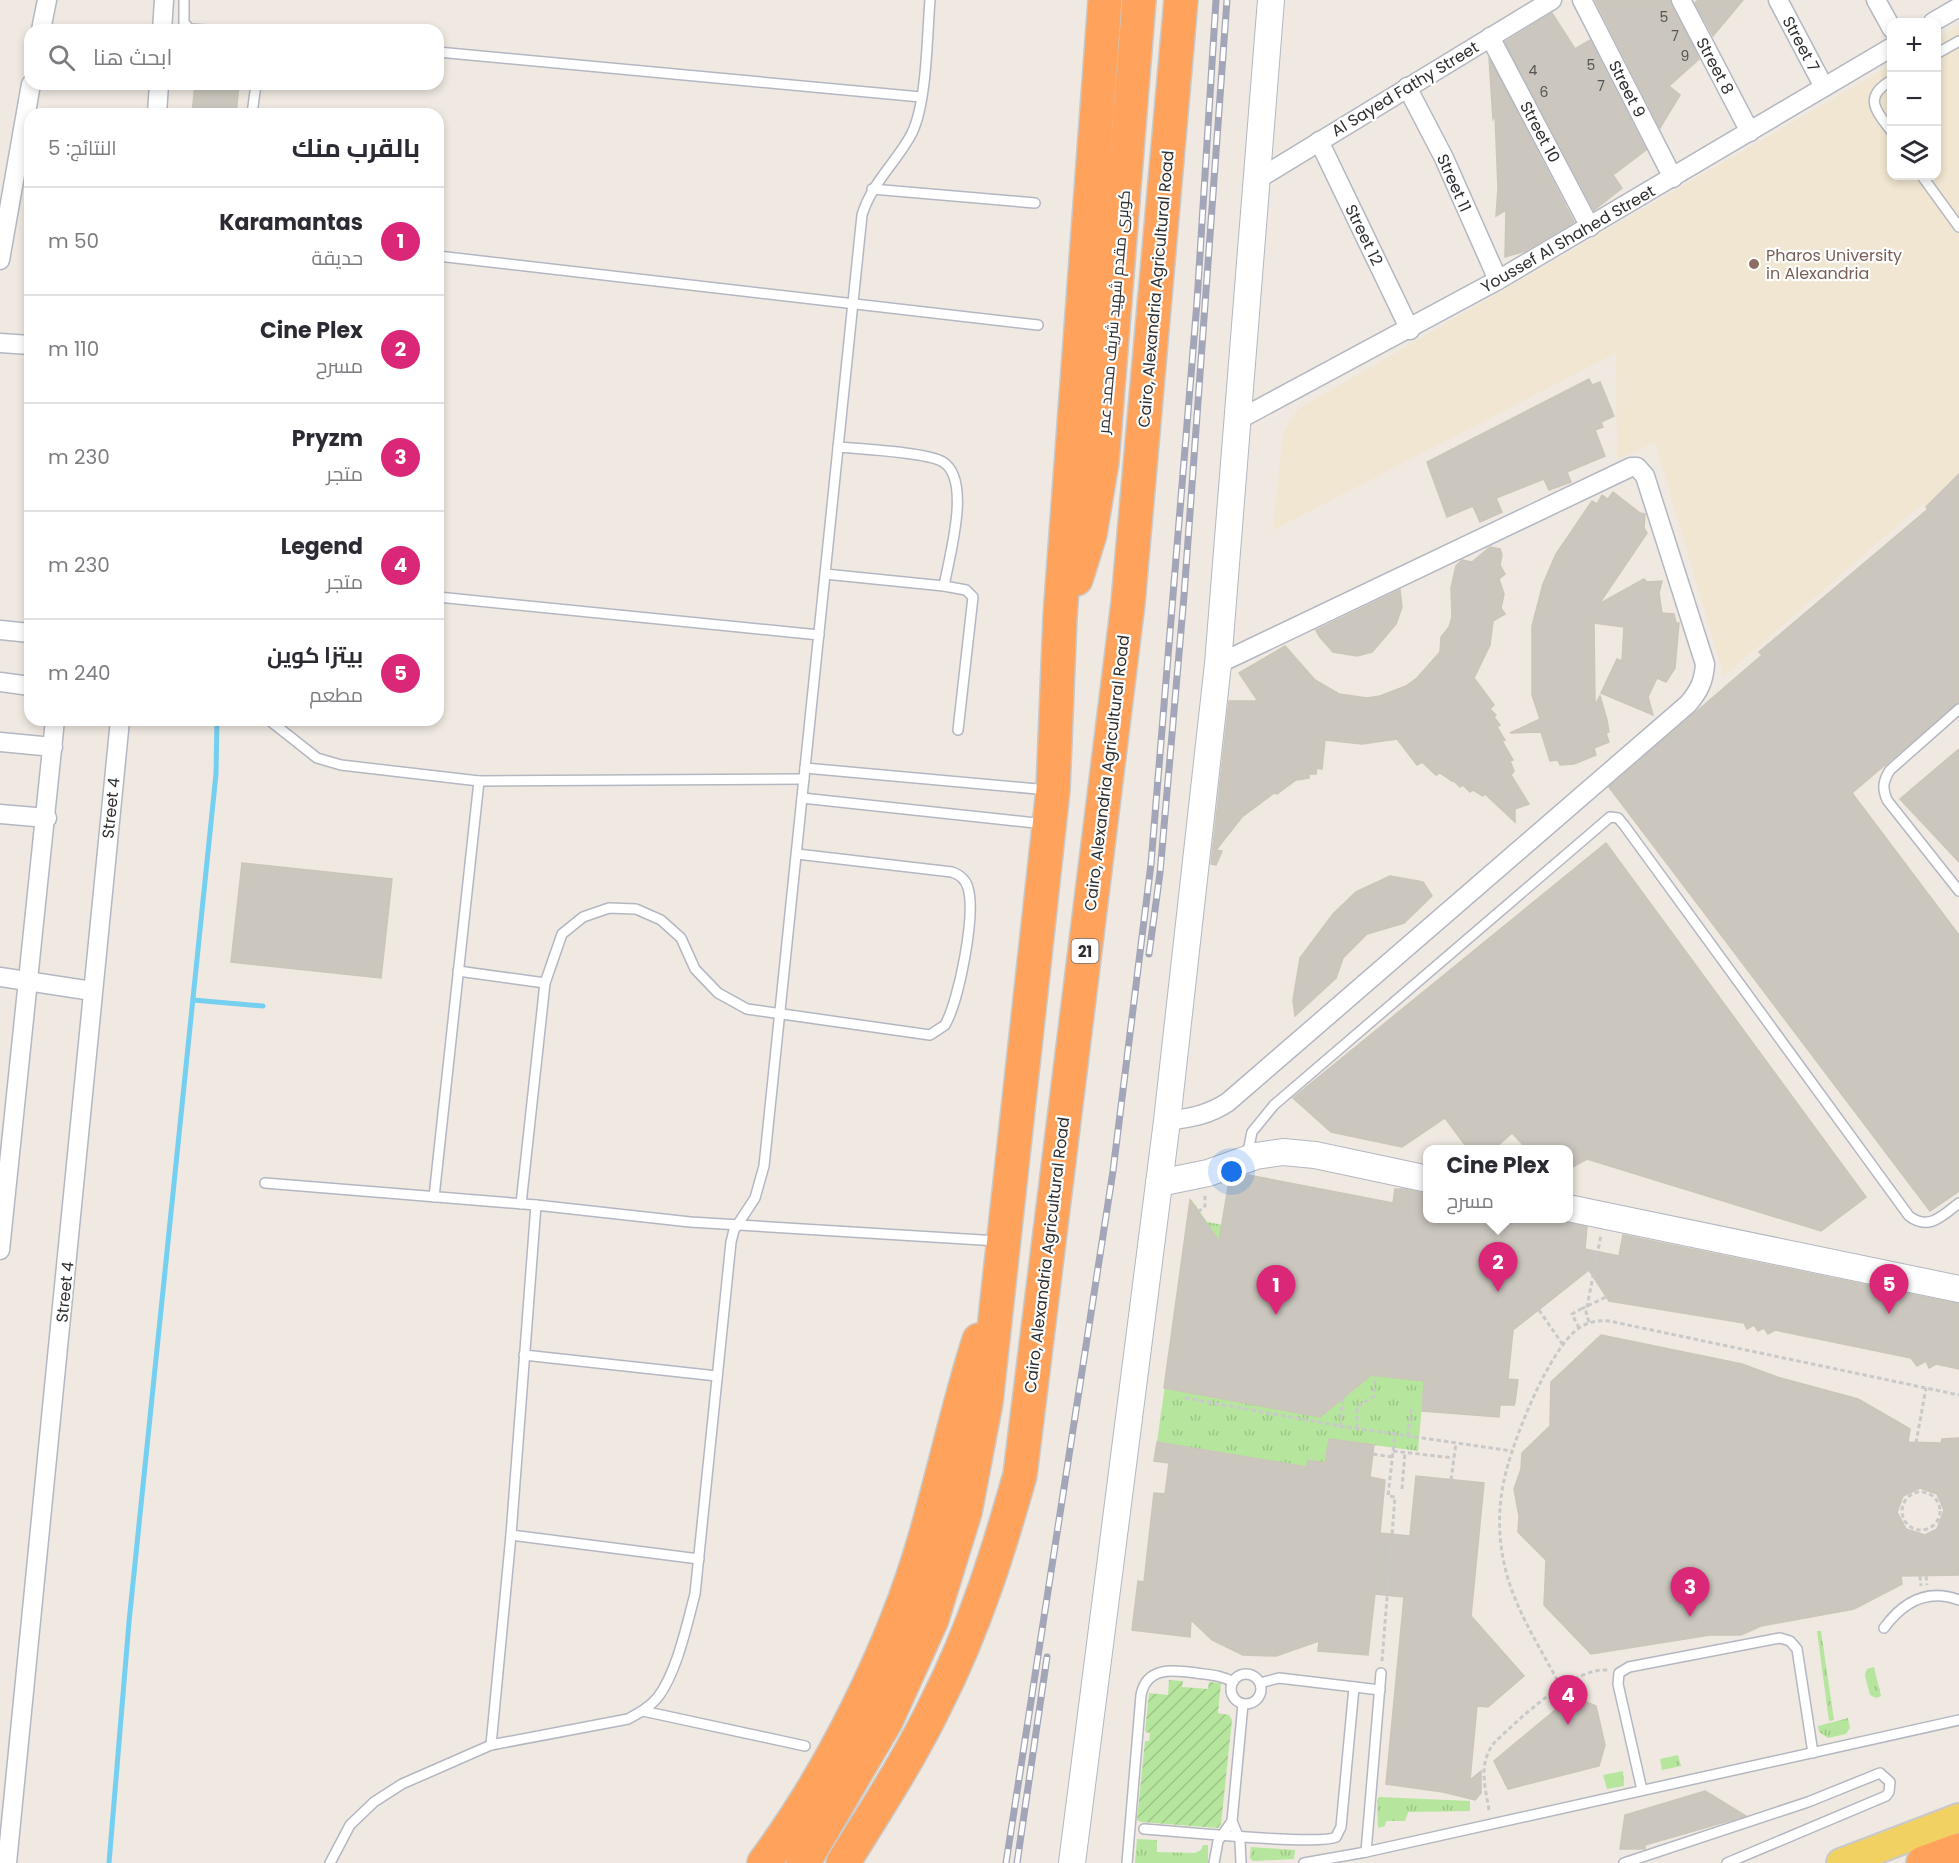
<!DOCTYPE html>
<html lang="ar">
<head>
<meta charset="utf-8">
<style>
	:root { --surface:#fff; --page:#f2f2f3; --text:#2b2b33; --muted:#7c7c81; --line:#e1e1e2; --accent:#db2777 }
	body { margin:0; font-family:Poppins,Cairo,sans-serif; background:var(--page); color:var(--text); direction:rtl }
	.controls { position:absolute; right:18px; top:18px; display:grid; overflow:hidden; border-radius:12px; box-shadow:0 3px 9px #0003 }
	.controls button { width:54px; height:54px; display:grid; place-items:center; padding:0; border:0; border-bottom:2px solid var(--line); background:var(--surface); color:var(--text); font:30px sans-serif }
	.you { position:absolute; left:1232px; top:1172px; width:21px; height:21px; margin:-15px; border:4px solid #fff; border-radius:50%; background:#1a73e8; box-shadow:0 0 0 9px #1a73e833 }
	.badge { display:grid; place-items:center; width:39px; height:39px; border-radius:50%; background:var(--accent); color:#fff; font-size:20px; font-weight:700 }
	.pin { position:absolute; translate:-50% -50px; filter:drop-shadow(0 2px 3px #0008) }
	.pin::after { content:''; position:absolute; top:32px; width:21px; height:18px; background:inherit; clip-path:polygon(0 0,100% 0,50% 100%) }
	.popup { position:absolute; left:1423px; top:1145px; width:150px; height:78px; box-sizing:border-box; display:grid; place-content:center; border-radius:12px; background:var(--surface); filter:drop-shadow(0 2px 4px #0005); font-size:20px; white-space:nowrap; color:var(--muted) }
	.popup b { font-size:22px; color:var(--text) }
	.popup::after { content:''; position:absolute; left:50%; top:100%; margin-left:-12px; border:12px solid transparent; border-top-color:var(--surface) }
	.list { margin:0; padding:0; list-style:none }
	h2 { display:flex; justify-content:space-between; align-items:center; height:78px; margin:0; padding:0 24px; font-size:26px }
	h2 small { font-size:20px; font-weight:400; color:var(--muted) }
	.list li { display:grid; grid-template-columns:39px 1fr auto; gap:18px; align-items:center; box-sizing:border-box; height:108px; padding:0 24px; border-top:2px solid var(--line) }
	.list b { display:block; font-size:22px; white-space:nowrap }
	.list p { margin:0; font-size:20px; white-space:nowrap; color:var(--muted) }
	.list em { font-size:20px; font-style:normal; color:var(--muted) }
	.icon { flex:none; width:33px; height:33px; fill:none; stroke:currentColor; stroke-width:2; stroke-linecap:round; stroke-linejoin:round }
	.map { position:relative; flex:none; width:1959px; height:1863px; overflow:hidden; direction:ltr }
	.search { position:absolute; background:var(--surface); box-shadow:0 3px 9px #0003; left:24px; top:24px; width:420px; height:66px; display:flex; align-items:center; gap:15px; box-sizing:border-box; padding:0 21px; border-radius:18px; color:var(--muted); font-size:22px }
	.panel { position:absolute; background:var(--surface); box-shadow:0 3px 9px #0003; left:24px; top:108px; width:420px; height:618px; border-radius:18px; direction:rtl }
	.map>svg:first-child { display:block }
	.education { fill:#f0e6d1 }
	.grass { fill:url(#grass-tufts) }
	.garden { fill:url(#garden-furrows) }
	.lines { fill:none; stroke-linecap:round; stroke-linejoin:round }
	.stream { stroke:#75cff0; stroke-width:5 }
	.building { fill:#cbc7bf; stroke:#cbc5ba; stroke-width:1.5; fill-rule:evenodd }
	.lane-casing { stroke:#b4b7c1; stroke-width:12 }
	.street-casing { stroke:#b4b7c1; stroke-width:21 }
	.secondary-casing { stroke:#b4b7c1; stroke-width:28 }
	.primary-casing { stroke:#c9c9c9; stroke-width:32 }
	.highway-casing { stroke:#c9c9c9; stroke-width:36 }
	.path { stroke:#c9c9c9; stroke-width:3; stroke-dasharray:4.5 3; stroke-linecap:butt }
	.lane { stroke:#fff; stroke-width:9 }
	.street { stroke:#fff; stroke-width:18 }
	.secondary { stroke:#fff; stroke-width:26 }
	.primary { stroke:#f2d163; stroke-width:28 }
	.highway { stroke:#ffa35c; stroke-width:33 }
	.rail-casing { stroke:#a3a6b8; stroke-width:7 }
	.rail { stroke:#fff; stroke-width:4.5; stroke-dasharray:14; stroke-linecap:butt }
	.path-bridge { stroke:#c9c9c9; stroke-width:3; stroke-dasharray:4.5 3; stroke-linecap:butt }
	.education-dot { fill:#8d6e63; stroke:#fff; stroke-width:2 }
	.labels { text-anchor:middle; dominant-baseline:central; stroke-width:4.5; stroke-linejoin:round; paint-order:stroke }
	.number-label { font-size:14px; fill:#555452 }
	.shield { fill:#fff; stroke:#6d6d6d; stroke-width:1.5 }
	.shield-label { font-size:15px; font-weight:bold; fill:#2e2e2e }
	.street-label { font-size:16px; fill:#2e2e2e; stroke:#fff }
	.education-label { font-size:16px; fill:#785e54; stroke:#fff; text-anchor:start }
</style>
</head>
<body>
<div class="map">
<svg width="1959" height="1863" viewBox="0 0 1959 1863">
	<defs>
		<pattern id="grass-tufts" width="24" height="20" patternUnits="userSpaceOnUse" patternTransform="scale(1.5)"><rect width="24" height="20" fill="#b6e59e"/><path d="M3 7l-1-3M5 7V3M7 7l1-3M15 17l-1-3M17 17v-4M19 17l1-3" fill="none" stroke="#9dc588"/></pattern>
		<pattern id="garden-furrows" width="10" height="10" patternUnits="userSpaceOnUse" patternTransform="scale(1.5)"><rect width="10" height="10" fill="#b6e59e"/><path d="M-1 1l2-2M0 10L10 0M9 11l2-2" fill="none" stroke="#9dc588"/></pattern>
	</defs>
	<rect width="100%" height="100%" fill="#efe9e1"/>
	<polygon class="education" points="1959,25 1959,544 1922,504 1724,676 1655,442 1617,460 1616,353 1273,530 1283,433 1297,410 1891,65 1892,176 1936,176 1937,38"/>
	<g class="grass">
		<polygon points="1191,1199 1207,1222 1384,1254 1371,1375 1424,1381 1418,1451 1329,1439 1324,1470 1157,1442"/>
		<polygon points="1817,1631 1821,1631 1834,1720 1829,1721"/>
		<polygon points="1874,1667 1881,1696 1876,1698 1870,1695 1865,1676 1867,1669"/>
		<polygon points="1848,1718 1850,1728 1846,1734 1828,1738 1819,1732 1818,1726"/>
		<polygon points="1678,1755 1681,1766 1662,1770 1660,1759"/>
		<polygon points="1623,1771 1624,1786 1607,1789 1603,1775"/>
		<polygon points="1379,1797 1470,1801 1470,1811 1408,1812 1405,1821 1386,1821 1385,1826 1378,1828 1377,1800"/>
		<polygon points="1137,1839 1157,1840 1157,1852 1195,1853 1201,1850 1203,1845 1208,1845 1208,1863 1135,1863"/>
		<polygon points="1251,1847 1295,1850 1294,1859 1253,1861 1250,1858"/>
	</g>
	<polygon class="garden" points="1169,1680 1183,1681 1182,1687 1208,1689 1209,1682 1221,1683 1218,1713 1229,1715 1232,1720 1221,1824 1218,1828 1141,1822 1137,1820 1145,1741 1149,1741 1150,1733 1145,1732 1149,1693 1168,1695"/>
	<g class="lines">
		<g class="stream">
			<polyline points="193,1000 263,1006"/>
			<polyline points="109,1863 129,1622 216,774 217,720"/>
		</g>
	</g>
	<g class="building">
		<polygon points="1595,0 1670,0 1699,59 1669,86 1680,95 1660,128"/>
		<polygon points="1698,0 1743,0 1713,36 1695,3"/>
		<polygon points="1552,13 1575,49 1590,40 1646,150 1613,175 1622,188 1594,210 1505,42"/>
		<polygon points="1489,58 1574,222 1525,251 1505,257 1506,210 1496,216 1498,188 1495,115 1493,119"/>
		<polygon points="195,84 239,84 236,114 192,114"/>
		<polygon points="1589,379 1592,385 1600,382 1614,416 1601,422 1603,427 1595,430 1605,456 1567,472 1571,482 1549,490 1544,479 1496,498 1502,512 1480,522 1473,506 1447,517 1427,462"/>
		<polygon points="1959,474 1959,702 1852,793 1959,935 1959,1191 1930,1211 1609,787 1762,655 1759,652 1928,509 1926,507"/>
		<polygon points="1613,492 1640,513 1645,514 1644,528 1647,533 1599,604 1644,579 1647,582 1662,581 1659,593 1662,613 1674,614 1676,623 1679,623 1675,668 1666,682 1657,678 1648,697 1653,715 1601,693 1617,659 1622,661 1624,627 1594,623 1595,705 1600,696 1607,720 1609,732 1606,733 1609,742 1594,748 1596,755 1574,764 1560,765 1558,760 1550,761 1541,732 1510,733 1540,719 1532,695 1532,626 1543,584 1556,554 1592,501 1597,504 1602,495 1608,499"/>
		<polygon points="1490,547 1500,549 1502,555 1500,565 1505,574 1499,579 1504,594 1501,608 1505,614 1493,621 1490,645 1474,678 1494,705 1490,709 1496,715 1494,717 1500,725 1497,727 1505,740 1502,741 1513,760 1510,761 1514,771 1511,775 1529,804 1515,809 1515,822 1485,794 1483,796 1473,790 1470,792 1463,785 1460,787 1453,780 1452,781 1440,773 1436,775 1422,762 1417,765 1397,739 1362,744 1325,740 1322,769 1317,768 1316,774 1309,774 1309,778 1296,780 1277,794 1274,793 1242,817 1216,850 1222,851 1216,865 1211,864 1229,701 1258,701 1239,673 1285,646 1315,680 1339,694 1367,698 1380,696 1406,686 1417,678 1440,652 1441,637 1449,627 1452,617 1451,588 1456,566 1462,560 1472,562"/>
		<polygon points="1400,590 1402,607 1396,624 1372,652 1357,656 1333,652 1319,636 1316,630"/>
		<polygon points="1959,749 1959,862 1900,799"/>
		<polygon points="1606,843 1866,1197 1821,1231 1587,1159 1569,1169 1569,1149 1527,1149 1512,1133 1494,1149 1468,1149 1445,1118 1402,1147 1331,1132 1293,1098"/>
		<polygon points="242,863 392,879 381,978 231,962"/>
		<polygon points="1390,876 1423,882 1432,896 1404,923 1367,934 1343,958 1336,978 1295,1016 1293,1000 1300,958 1333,914 1356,892"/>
		<polygon points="1248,1175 1393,1203 1395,1189 1405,1189 1428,1194 1428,1218 1557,1218 1587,1227 1585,1249 1619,1256 1623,1235 1959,1304 1959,1369 1936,1364 1929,1368 1926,1361 1917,1366 1911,1358 1775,1330 1768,1334 1764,1328 1758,1331 1754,1325 1747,1329 1744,1323 1609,1301 1589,1270 1513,1330 1508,1379 1518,1380 1515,1402 1514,1405 1500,1405 1499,1417 1422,1411 1424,1381 1371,1375 1320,1417 1164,1388 1190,1200 1219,1241 1229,1181"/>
		<path d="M1601,1335L1742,1364L1777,1377L1858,1399L1910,1429L1908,1442L1941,1443L1942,1439L1959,1438V1575L1901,1576L1902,1584L1854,1609L1761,1626L1741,1635H1710L1591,1654L1544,1605L1546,1560L1518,1532L1519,1516L1514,1489L1521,1469L1522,1453L1552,1424H1550L1551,1382ZM1920,1488L1937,1494L1944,1510L1937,1529L1925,1535L1906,1529L1897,1512L1903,1496Z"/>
		<polygon points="1329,1439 1374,1445 1370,1477 1385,1480 1380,1533 1410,1536 1416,1476 1484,1483 1471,1616 1524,1676 1488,1707 1477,1706 1470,1780 1481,1771 1481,1793 1475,1800 1443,1792 1386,1784 1404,1597 1375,1594 1368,1655 1318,1651 1319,1641 1276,1656 1243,1655 1212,1640 1191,1620 1190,1637 1132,1630 1138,1581 1144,1582 1154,1493 1165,1494 1169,1463 1154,1461 1157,1442 1307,1467 1308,1460 1325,1463"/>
		<polygon points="1572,1696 1596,1706 1605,1745 1599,1766 1508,1789 1494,1761"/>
		<polygon points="1705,1791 1746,1816 1645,1845 1645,1849 1620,1849 1625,1815"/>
	</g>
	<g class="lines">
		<g class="lane-casing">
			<g id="lane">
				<polyline points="184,0 184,23 190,29 206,30"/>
				<polyline points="438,52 921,97"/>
				<polyline points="1936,54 1959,41"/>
				<path d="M1892,80C1862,97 1876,111 1892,132"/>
				<polyline points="252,114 256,84"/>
				<polyline points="1922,176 1959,227"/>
				<polyline points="872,189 1035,203"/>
				<polyline points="438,256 1038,325"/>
				<path d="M838,447C859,449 928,452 943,462C972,480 949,557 944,586"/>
				<polyline points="825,574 944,586 966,590 973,597 958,730"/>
				<polyline points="438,597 819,635"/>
				<path d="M1959,709L1890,770C1883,781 1882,788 1887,800L1959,891"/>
				<polyline points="269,720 317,758 341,765 479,781 804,779"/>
				<polyline points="805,768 1048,790"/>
				<polyline points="802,798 1045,824"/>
				<polyline points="458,971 545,983"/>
				<path d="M1247,1156L1252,1132L1274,1105L1610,817L1618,818L1624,825L1909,1216C1929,1231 1942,1216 1959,1203"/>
				<polyline points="265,1183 536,1205 690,1222 998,1241"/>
				<polyline points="434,1197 479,781"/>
				<path d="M521,1204L545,983L562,934L583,917L609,908L636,909L661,920L681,938L695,969L718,993L747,1009L930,1035L945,1025C959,1000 976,915 968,888C966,880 960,875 952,872L797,854"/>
				<polyline points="524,1355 717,1376"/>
				<polyline points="511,1535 699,1559"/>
				<path d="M1884,1628C1903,1602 1927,1588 1959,1600"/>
				<circle cx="1246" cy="1689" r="15"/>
				<polyline points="1260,1683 1279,1678 1380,1690"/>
				<polyline points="643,1711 805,1746"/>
				<polyline points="491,1745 511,1535 536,1205"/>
				<polyline points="1642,1790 1618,1684 1619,1673 1629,1667 1780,1638 1790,1641 1797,1649 1813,1753"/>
				<path d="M1144,1829C1174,1831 1319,1846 1336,1837L1341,1827L1354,1687"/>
				<polyline points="1366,1852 1381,1673"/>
				<path d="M330,1863L350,1825L374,1802L402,1784L491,1745L628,1719C639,1713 650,1707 658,1697C677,1672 687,1624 695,1594L731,1242L734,1230L755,1198L764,1166L862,215C872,182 897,162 912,133C927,102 927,36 930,0"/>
				<path d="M1127,1863L1141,1695C1147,1666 1173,1670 1196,1673C1209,1675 1221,1675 1233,1682"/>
				<polyline points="1214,1863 1218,1841 1232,1821"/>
				<polyline points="1241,1863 1240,1841 1232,1821 1243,1704"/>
				<polyline points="1304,1863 1366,1852 1959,1720"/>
				<polyline points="1624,1863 1808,1802 1880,1773 1890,1782 1889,1792 1886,1796 1727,1863"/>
			</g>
		</g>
		<g class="street-casing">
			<g id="street">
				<polyline points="1582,0 1673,178"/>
				<polyline points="1681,0 1750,132"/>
				<polyline points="1778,0 1824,87"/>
				<polyline points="1876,0 1892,29"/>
				<polyline points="1933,22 1959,7"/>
				<polyline points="41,30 47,0"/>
				<polyline points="162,30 164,0"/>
				<polyline points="1490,37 1590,227"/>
				<polyline points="1407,87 1444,158 1498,280"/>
				<polyline points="157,114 159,84"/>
				<polyline points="1319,141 1410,330"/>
				<polyline points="1258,179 1552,0"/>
				<polyline points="0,260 31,84"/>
				<polyline points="0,343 30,345"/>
				<polyline points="1238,420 1498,280 1892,47"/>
				<polyline points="0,630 30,633"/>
				<polyline points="0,682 30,686"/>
				<polyline points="0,742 53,747"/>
				<polyline points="0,814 47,818"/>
				<polyline points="0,977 92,991"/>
				<path d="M1167,1121C1190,1118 1209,1115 1228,1102L1688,704C1699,691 1704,681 1705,664L1645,476L1637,467H1631L1218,664"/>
				<polyline points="0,1250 55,720"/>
				<polyline points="7,1863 120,720"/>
			</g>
		</g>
		<g class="secondary-casing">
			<g id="secondary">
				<polyline points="1159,1183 1208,1173 1256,1156 1283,1152 1315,1155 1428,1179"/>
				<polyline points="1568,1208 1959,1289"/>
				<polyline points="1072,1863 1167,1121 1218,664 1271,0"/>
			</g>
		</g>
		<g class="primary-casing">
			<polyline id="primary" points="1841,1863 1959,1818"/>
		</g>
		<g class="highway-casing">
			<g id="highway">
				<polyline points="1076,579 1090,534 1102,462 1139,0"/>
				<path d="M764,1863C831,1773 894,1646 925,1538C944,1472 958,1406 979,1340"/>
				<polyline points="803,1863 886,1721 932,1619 965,1512 986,1402 1053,790 1060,617 1105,0"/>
				<path d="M843,1863C876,1810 910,1758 937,1702C974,1629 998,1553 1020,1475L1128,603L1181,0"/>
				<polyline points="1923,1863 1959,1850"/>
			</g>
		</g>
		<g class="path">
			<polyline points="1198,1212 1205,1206 1205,1194"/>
			<polyline points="1539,1310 1563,1345"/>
			<polyline points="1589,1322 1586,1312 1601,1235"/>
			<polyline points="1579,1328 1572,1314 1581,1309"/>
			<polyline points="1185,1398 1340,1426 1512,1451"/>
			<polyline points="1340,1426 1343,1397"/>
			<polyline points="1357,1428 1357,1407 1374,1396 1375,1376"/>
			<polyline points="1408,1436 1411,1409"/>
			<polyline points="1916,1443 1926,1388"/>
			<polyline points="1393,1451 1453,1458"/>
			<polyline points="1373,1454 1392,1457"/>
			<polyline points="1451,1480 1456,1443"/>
			<polyline points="1402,1489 1405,1452"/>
			<circle cx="1921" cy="1511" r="19"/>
			<polyline points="1920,1576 1921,1586"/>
			<polyline points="1926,1576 1927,1585"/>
			<polyline points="1382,1661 1395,1497 1388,1496 1395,1434"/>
			<path d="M1561,1687C1540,1647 1513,1607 1504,1563C1499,1539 1498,1515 1502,1491C1507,1453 1548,1349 1579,1328C1588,1322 1598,1320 1609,1321L1959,1395"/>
			<path d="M1489,1810C1485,1786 1478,1764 1494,1743C1519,1719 1573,1667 1608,1670"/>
		</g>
		<use href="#lane" class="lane"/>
		<use href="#street" class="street"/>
		<use href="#secondary" class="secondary"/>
		<use href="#primary" class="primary"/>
		<use href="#highway" class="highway"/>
		<g class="rail-casing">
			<g id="rail">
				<polyline points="1149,954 1160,873 1184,596 1227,0"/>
				<polyline points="1006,1863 1113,1171 1151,864 1197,302 1216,0"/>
				<polyline points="1017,1863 1047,1657"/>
			</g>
		</g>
		<use href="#rail" class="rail"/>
		<polyline class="path-bridge" points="1581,1309 1606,1297"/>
	</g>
	<circle class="education-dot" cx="1754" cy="264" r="6"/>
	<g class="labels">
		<g class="number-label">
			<text x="1664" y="17">5</text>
			<text x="1675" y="36">7</text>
			<text x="1685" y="56">9</text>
			<text x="1591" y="65">5</text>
			<text x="1533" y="70">4</text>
			<text x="1601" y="86">7</text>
			<text x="1544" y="92">6</text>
		</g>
		<rect class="shield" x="1071.5" y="939" width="27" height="24" rx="4.5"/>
		<g class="shield-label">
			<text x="1085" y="951">21</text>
		</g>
		<g class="street-label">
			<text transform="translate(1801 44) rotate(62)">Street 7</text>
			<text transform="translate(1715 66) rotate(62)">Street 8</text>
			<text transform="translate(1405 89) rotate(-31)">Al Sayed Fathy Street</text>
			<text transform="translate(1627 89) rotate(63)">Street 9</text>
			<text transform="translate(1540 132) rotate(62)">Street 10</text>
			<text transform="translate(1454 183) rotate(66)">Street 11</text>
			<text transform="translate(1364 235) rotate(64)">Street 12</text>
			<text transform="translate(1568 239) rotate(-30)">Youssef Al Shahed Street</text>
			<text transform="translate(1156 289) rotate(-85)">Cairo, Alexandria Agricultural Road</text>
			<text transform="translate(1114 312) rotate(-85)">كوبرى مقدم شهيد شريف محمد عمر</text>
			<text transform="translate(1107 773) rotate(-83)">Cairo, Alexandria Agricultural Road</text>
			<text transform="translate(111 808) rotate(-84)">Street 4</text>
			<text transform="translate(1047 1255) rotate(-83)">Cairo, Alexandria Agricultural Road</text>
			<text transform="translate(65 1292) rotate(-84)">Street 4</text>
		</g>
		<g class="education-label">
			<text x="1766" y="255">Pharos University<tspan x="1766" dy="18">in Alexandria</tspan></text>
		</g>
	</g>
</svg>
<div class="controls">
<button>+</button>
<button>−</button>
<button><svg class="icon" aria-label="layers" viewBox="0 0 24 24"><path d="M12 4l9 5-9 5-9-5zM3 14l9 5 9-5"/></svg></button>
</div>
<div class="you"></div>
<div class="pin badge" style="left:1276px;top:1315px">1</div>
<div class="pin badge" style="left:1498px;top:1292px">2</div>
<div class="popup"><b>Cine Plex</b>مسرح</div>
<div class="pin badge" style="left:1690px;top:1617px">3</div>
<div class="pin badge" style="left:1568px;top:1725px">4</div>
<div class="pin badge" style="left:1889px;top:1314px">5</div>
<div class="search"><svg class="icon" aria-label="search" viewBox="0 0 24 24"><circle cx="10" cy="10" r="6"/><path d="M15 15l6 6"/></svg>ابحث هنا</div>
<section class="panel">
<h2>بالقرب منك<small>النتائج: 5</small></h2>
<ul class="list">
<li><span class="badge">1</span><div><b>Karamantas</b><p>حديقة</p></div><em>50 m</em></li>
<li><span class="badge">2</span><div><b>Cine Plex</b><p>مسرح</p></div><em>110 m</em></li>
<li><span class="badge">3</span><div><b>Pryzm</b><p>متجر</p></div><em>230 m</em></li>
<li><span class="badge">4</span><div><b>Legend</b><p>متجر</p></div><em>230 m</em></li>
<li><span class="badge">5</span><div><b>بيتزا كوين</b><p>مطعم</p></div><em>240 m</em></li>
</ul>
</section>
</div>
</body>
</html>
